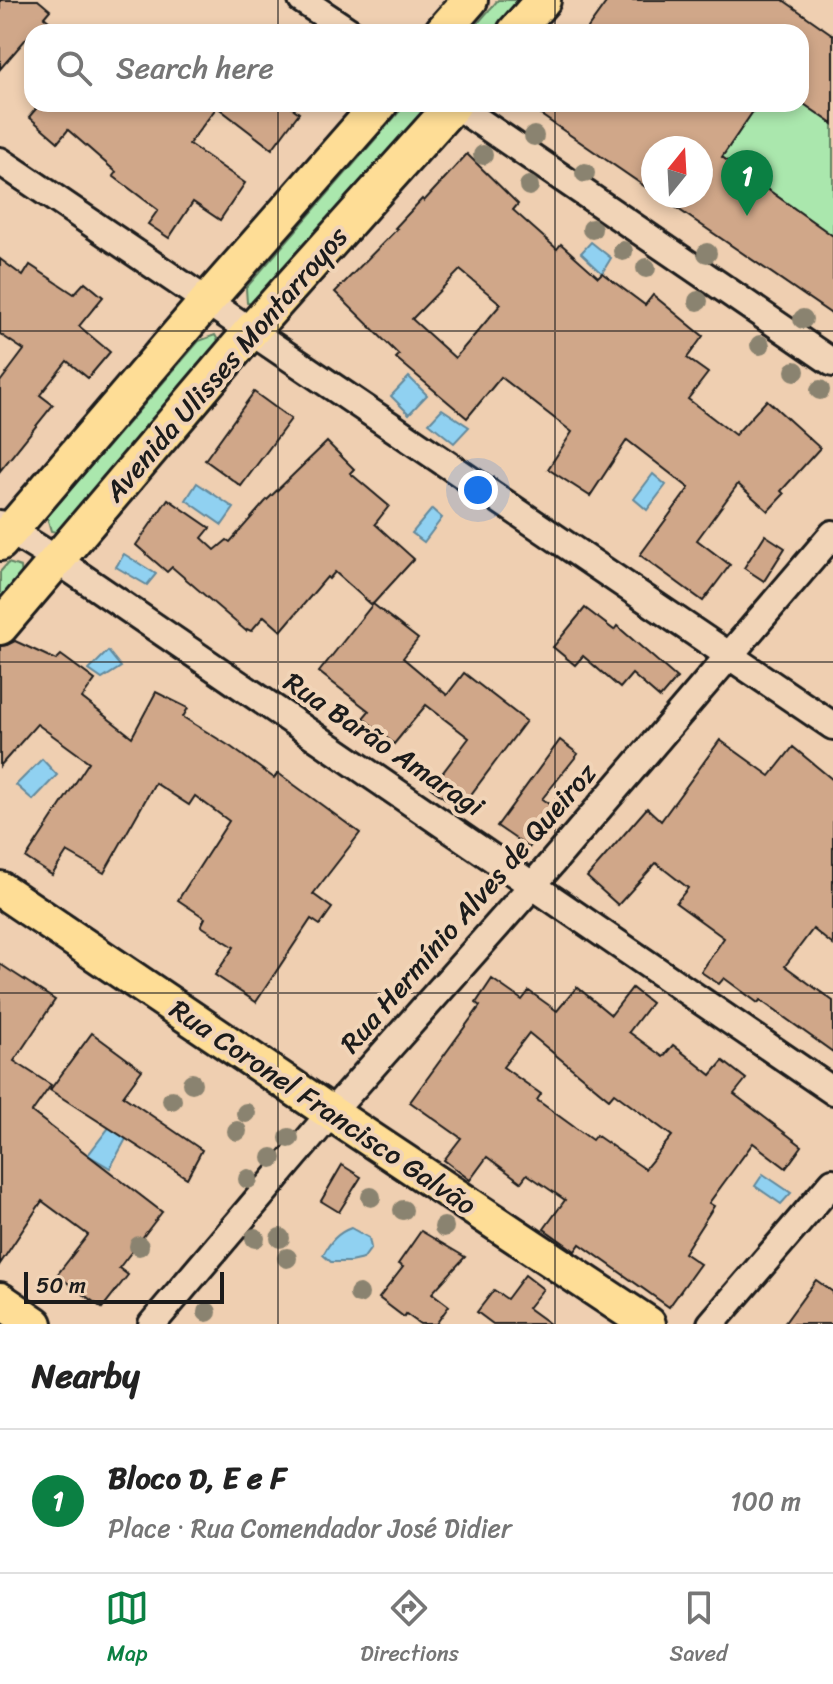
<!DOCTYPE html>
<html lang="en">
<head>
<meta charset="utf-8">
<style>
	:root { --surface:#fff; --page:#f6f6f6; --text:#222; --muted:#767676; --line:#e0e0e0; --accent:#0b8043 }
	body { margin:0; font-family:Sriracha,sans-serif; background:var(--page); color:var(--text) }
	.compass { position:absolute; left:641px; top:136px; width:72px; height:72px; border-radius:50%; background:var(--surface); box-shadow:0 4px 12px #0003; rotate:18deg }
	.scale { position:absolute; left:24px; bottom:20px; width:200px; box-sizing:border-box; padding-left:8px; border:4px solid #1c1c1c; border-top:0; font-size:22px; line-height:28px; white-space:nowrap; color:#1c1c1c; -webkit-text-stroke:6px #f1d4b7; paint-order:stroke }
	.you { position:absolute; left:478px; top:490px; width:28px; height:28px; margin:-20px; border:6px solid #fff; border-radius:50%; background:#1a73e8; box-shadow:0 0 0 12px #1a73e833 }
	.badge { display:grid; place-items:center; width:52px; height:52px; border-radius:50%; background:var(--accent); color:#fff; font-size:26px; font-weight:700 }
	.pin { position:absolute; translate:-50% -66px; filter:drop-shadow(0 2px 4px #0008) }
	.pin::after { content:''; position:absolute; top:42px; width:28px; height:24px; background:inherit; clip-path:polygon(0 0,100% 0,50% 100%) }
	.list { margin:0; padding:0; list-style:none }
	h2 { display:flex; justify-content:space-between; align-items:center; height:104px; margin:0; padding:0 32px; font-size:34px }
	h2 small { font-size:26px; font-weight:400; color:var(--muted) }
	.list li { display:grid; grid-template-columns:52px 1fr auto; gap:24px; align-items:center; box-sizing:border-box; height:144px; padding:0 32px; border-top:2px solid var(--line) }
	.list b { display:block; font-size:30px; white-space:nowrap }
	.list p { margin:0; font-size:26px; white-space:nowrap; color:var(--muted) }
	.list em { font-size:26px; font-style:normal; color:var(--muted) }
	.icon { flex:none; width:44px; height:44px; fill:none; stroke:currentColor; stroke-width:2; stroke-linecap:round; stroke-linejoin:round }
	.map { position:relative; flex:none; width:833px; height:1324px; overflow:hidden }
	.search { position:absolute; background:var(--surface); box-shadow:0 4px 12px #0003; left:24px; right:24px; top:24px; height:88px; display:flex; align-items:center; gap:20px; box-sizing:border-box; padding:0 28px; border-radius:24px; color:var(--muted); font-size:30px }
	.sheet { height:248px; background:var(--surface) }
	nav { display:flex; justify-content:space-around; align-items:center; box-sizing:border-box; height:112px; border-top:2px solid var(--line); background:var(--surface); font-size:22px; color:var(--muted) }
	nav a { display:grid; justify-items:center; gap:4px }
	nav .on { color:var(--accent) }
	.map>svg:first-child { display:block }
	.grass { fill:#aae7ad; stroke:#638264; stroke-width:2 }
	.water { fill:#90d1f1; stroke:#62899c; stroke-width:2 }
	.building { fill:#d0a789; stroke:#1c1c1c; stroke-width:2; fill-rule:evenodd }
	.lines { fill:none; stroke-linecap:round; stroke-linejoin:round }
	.minor-casing { stroke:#1c1c1c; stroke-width:32 }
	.major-casing { stroke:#1c1c1c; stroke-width:40 }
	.minor { stroke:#f1d4b7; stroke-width:26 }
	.major { stroke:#fedd96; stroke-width:34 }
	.tree { fill:#8a836f }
	.grid { fill:none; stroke:#1c1c1c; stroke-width:2; stroke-opacity:0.55 }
	.labels { text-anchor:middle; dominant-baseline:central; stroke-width:8; stroke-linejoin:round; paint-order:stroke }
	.street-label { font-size:28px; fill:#1c1c1c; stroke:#f1d4b7 }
</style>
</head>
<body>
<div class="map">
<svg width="833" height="1324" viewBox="0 0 833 1324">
	<rect width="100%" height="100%" fill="#efcfb1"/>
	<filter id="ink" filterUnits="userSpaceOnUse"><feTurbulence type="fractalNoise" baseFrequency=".0125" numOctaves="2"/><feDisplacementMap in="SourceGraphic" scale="16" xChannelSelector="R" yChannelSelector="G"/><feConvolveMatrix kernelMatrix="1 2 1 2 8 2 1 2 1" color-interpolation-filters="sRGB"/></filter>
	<g filter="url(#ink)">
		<g class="grass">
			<polygon points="498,0 522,0 494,32 470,32"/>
			<polygon points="801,102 833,124 833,236 722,157 758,104 801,104"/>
			<polygon points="406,104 421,104 426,110 260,305 247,303 246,288"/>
			<polygon points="215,335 220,344 62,533 51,531 47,517 199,341"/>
			<polygon points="8,563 21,567 22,578 0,603 0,572"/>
		</g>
		<g class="water">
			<polygon points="591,242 611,258 602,273 581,253"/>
			<polygon points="409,377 427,395 409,414 391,396"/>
			<polygon points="442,409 469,427 454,443 429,423"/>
			<polygon points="653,474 666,485 647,510 634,499"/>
			<polygon points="197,483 234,508 222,525 186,500"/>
			<polygon points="432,509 442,518 424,542 412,533"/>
			<polygon points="124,554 156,574 147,585 116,567"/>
			<polygon points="108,651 121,667 102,679 89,670"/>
			<polygon points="42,759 57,775 33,800 16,785"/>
			<polygon points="111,1125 127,1137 110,1168 88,1155"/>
			<polygon points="763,1174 791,1193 781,1204 755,1186"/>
			<path d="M351,1228L369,1238L371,1248L363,1259L350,1262H331L323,1255C330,1242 337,1233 351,1228Z"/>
		</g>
		<g class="building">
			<polygon points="0,0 38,0 50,10 44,17 62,32 32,32 0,69"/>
			<polygon points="608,0 783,0 833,35 833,124 801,102 801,32 585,32"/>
			<polygon points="40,104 287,104 299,113 272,149 217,107 189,144 245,183 220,220 193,202 169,238 148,224 158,210 113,176 116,172 68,130 58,142 29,117"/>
			<polygon points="525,104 758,104 722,157 833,236 833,315 659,196 701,196 701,148 653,148 653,192"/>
			<path d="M467,154L518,204L513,210L557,249L561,244L598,277L602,273L645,305L653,295L703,336L687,358L708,373L688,399L735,435L767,400L820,448L781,491L784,494L768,511L738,484L697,540L730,565L703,601L640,555L689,488L627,440L590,496L548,469L572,432L501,377L467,418L396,358L399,355L335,292L397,229L395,228L422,199L424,201ZM460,270L501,304L455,358L412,319Z"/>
			<polygon points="0,259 23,276 30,265 74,294 85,282 103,297 79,326 110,352 88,378 67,361 40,395 53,405 0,471 0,382 24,350 0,334"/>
			<polygon points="254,392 291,419 241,486 205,460"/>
			<polygon points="327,442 354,469 350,473 389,506 375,524 414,559 372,605 335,572 329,579 327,577 281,631 264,616 251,631 247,629 246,631 172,567 167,572 136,545 168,499 210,528 202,538 215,550 227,540 230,542 265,502"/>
			<polygon points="765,535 785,548 764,581 744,568"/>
			<polygon points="373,604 418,639 403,658 447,695 464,673 526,721 460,809 431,788 469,738 426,705 394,744 363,718 369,711 319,672"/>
			<polygon points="585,608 614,630 617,626 677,678 660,698 632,674 620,688 583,656 575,665 553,647"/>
			<polygon points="15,641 56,660 61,655 95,680 82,698 132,737 156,692 188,708 183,717 231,747 274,778 278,773 360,833 313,894 332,908 320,925 311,919 256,1002 215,975 234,947 201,926 205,918 178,900 229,821 195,796 189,805 155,783 104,873 67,852 52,875 26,858 89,762 37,724 0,766 0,646 7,645"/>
			<polygon points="560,740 578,754 542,799 557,810 529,848 497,826"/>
			<polygon points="720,740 770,776 793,747 833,780 833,945 813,929 785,966 833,1001 833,1052 760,1000 758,1003 724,978 719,984 701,972 724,938 676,903 688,888 656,863 618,905 587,877 647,808 661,821"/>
			<polygon points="0,964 55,1000 14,1061 51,1085 32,1112 162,1212 119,1268 128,1275 102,1308 57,1275 88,1235 42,1201 0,1264"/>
			<path d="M492,979L522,1000L529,991L557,1011L577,987L611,1015L632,988L651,1003L629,1032L663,1057L673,1045L711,1075L723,1061L746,1079L734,1094L802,1146L786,1168L753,1143L709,1203L714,1206L684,1253L700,1264L669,1307L580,1244L575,1251L544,1229L565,1200L527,1174L521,1182L487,1157L470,1180L444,1160L461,1138L410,1102L480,1006L476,1003ZM529,1033L609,1099L614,1093L672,1136L645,1169L596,1135L592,1140L537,1100L541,1094L503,1067Z"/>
			<polygon points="92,1033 142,1070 123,1096 202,1150 187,1178 50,1090"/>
			<polygon points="342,1165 361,1177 339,1212 321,1201"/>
			<polygon points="421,1231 465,1257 432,1293 449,1306 436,1324 420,1324 406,1314 404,1317 379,1298 403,1267 398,1264"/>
			<polygon points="525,1275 543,1289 528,1308 550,1324 493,1324 477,1312 494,1290 507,1299"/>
			<polygon points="816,1280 833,1292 833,1324 784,1324"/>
		</g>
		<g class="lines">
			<g class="minor-casing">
				<g id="minor">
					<polyline points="302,0 350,32"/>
					<polyline points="454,104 833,363"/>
					<polyline points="0,161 833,726"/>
					<polyline points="0,524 57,560 833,1091"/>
					<polyline points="152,1324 331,1113 533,885 833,534"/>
					<polyline points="711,1324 833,1182"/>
				</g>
			</g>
			<g class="major-casing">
				<g id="major">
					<polyline points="442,32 470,0"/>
					<polyline points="515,32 543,0"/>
					<polyline points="0,543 207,301 380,104"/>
					<polyline points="0,627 251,331 454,104"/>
					<polyline points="0,889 331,1113 648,1324"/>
					<polyline points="0,1300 35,1324"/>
				</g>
			</g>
			<use href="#minor" class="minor"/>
			<use href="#major" class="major"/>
		</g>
		<g class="tree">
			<circle cx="534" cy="136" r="10"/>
			<circle cx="483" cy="155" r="10"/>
			<circle cx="585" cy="173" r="10"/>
			<circle cx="529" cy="186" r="10"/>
			<circle cx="592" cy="229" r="10"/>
			<circle cx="623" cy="251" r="10"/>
			<circle cx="707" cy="253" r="10"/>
			<circle cx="646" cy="268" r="10"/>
			<circle cx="698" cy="301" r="10"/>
			<circle cx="803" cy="319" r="10"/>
			<circle cx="760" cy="345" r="10"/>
			<circle cx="795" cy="371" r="10"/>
			<circle cx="820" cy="390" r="10"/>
			<circle cx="192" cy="1083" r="10"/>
			<circle cx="172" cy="1100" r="10"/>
			<circle cx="246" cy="1113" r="10"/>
			<circle cx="237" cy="1131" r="10"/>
			<circle cx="289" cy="1138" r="10"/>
			<circle cx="272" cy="1158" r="10"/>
			<circle cx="248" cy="1179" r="10"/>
			<circle cx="371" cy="1197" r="10"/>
			<circle cx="403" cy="1210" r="10"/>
			<circle cx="444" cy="1227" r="10"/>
			<circle cx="255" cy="1238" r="10"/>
			<circle cx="280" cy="1238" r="10"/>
			<circle cx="139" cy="1246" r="10"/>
			<circle cx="287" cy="1258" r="10"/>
			<circle cx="359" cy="1294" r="10"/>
			<circle cx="207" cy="1312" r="10"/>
		</g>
	</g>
	<path class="grid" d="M278,0V32M555,0V32M278,104V1324M555,104V1324M0,331H833M0,662H833M0,993H833"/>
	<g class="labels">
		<g class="street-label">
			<text transform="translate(226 364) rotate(-49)">Avenida Ulisses Montarroyos</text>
			<text transform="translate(384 744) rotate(34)">Rua Barão Amaragi</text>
			<text transform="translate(468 908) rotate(-49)">Rua Hermínio Alves de Queiroz</text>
			<text transform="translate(323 1107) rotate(34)">Rua Coronel Francisco Galvão</text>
		</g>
	</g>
</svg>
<svg class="compass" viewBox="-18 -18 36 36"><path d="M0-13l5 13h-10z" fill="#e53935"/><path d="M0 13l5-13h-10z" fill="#767676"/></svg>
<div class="scale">50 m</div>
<div class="you"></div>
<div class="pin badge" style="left:747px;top:216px">1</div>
<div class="search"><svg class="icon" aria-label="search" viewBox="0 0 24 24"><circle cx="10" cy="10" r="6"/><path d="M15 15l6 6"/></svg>Search here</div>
</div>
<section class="sheet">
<h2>Nearby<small></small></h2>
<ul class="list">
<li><span class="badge">1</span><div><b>Bloco D, E e F</b><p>Place · Rua Comendador José Didier</p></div><em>100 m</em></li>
</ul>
</section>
<nav>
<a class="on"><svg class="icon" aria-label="map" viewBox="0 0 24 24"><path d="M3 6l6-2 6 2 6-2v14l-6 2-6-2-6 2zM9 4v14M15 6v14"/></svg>Map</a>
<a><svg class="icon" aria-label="directions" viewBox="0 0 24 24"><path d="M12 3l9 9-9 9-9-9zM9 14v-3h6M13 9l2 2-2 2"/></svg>Directions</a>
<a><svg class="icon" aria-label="saved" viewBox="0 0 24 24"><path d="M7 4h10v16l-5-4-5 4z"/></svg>Saved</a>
</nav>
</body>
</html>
